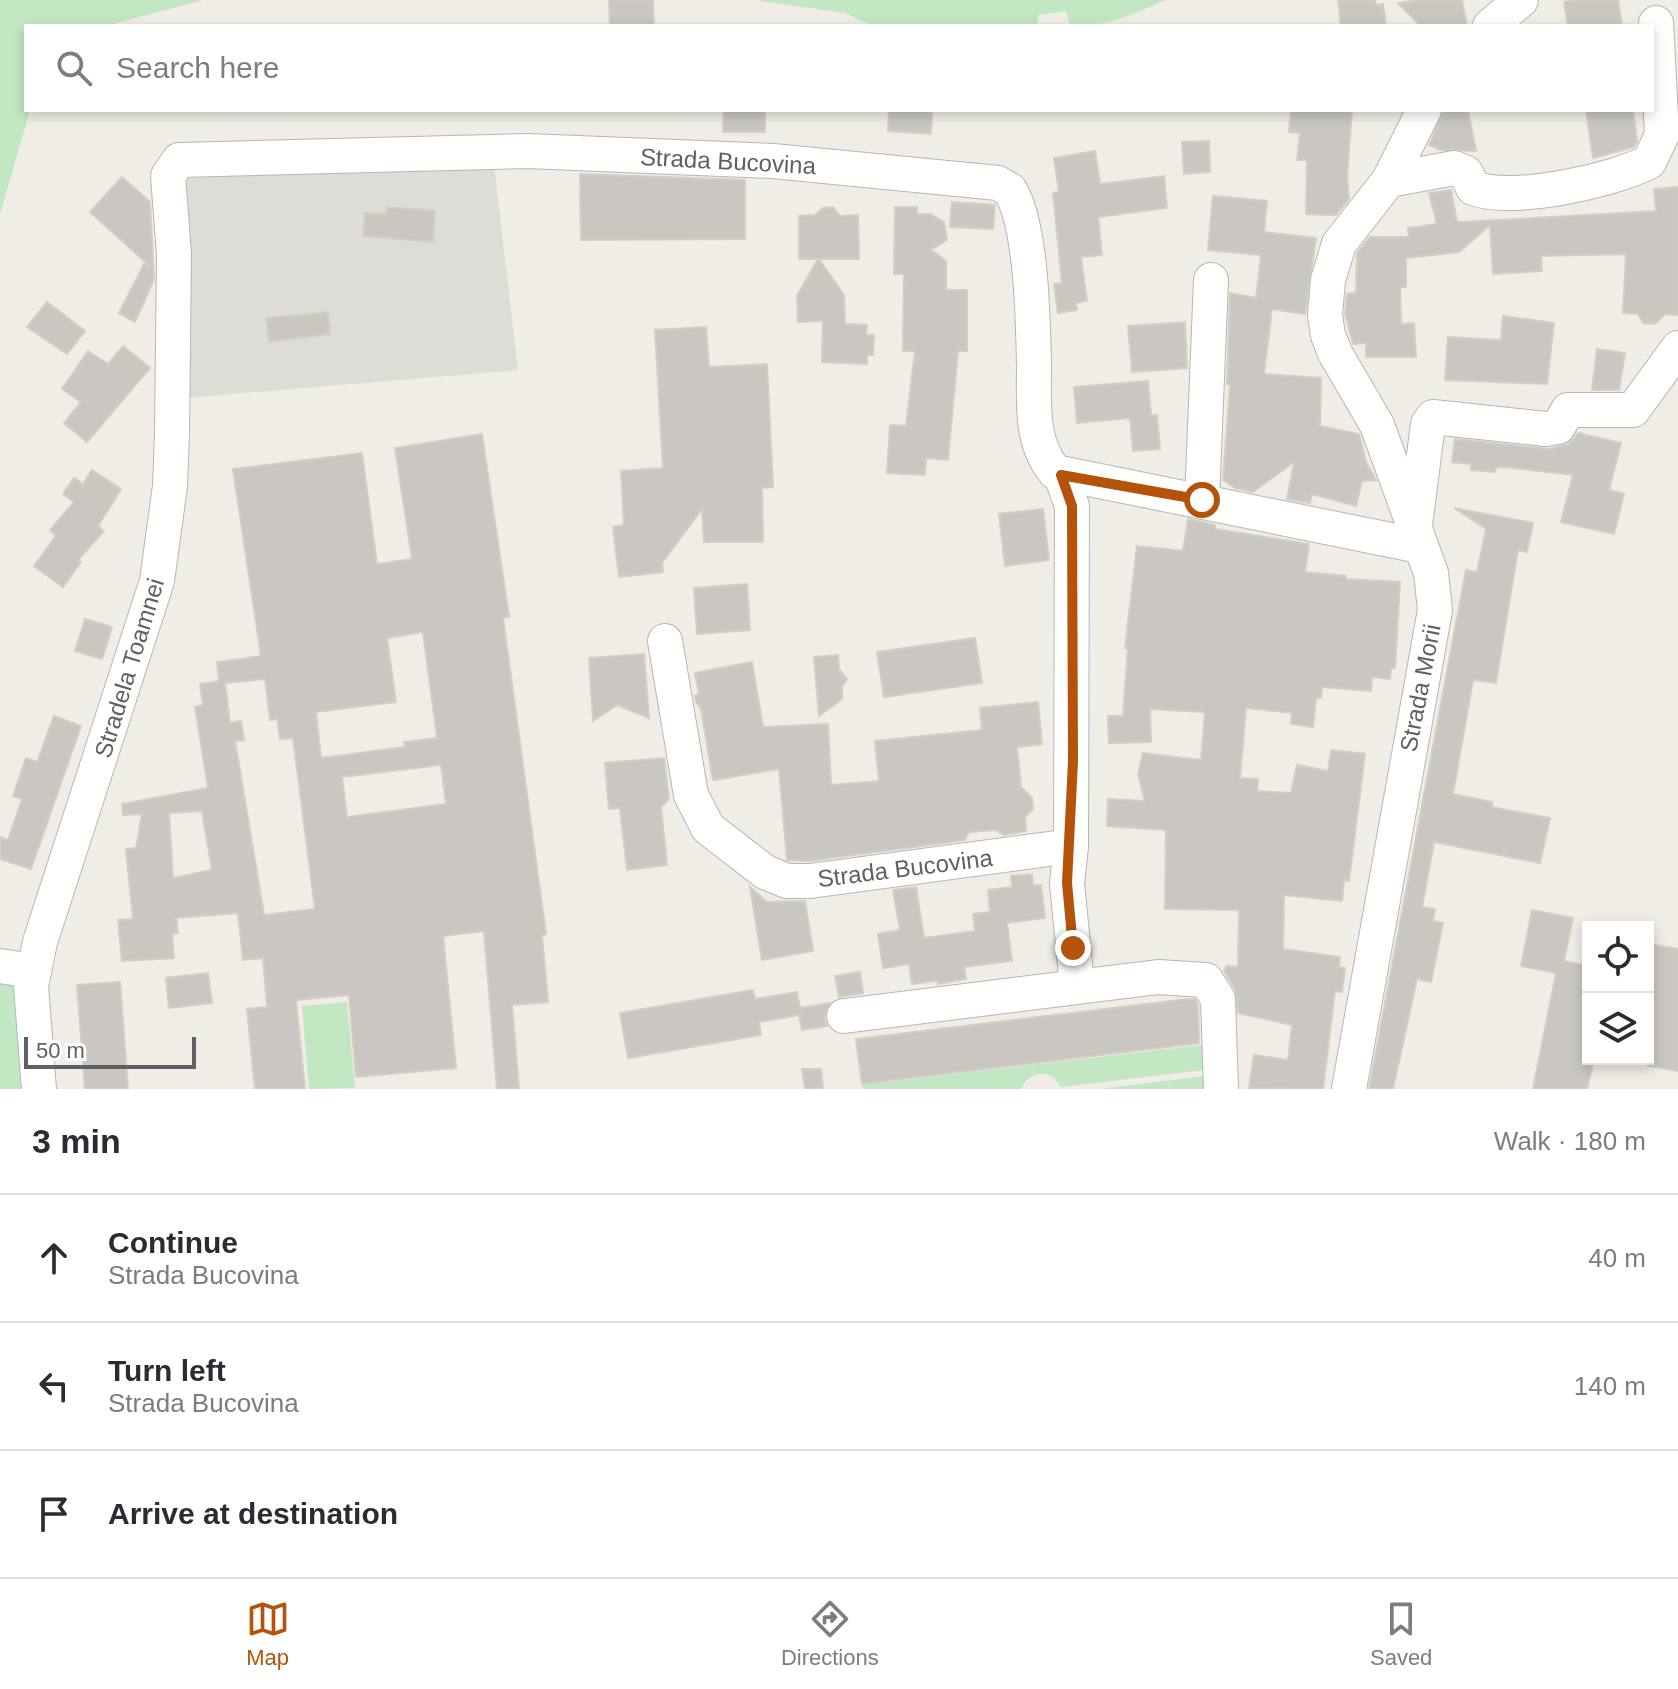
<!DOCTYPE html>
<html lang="en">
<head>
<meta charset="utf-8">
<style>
	:root { --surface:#fff; --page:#f2f2f3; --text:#2b2b33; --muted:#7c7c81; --line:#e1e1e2; --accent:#b45309 }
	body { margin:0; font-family:Arial,sans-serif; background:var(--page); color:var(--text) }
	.controls { position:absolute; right:24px; bottom:24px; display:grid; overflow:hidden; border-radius:0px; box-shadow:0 4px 12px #0003 }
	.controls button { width:72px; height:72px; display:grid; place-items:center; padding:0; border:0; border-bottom:2px solid var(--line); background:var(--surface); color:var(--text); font:40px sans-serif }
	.scale { position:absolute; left:24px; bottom:20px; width:172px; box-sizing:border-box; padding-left:8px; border:4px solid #5d6166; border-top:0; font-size:22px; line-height:28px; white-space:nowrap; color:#5d6166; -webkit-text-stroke:6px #fff; paint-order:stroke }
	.stop { position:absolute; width:24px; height:24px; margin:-18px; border:6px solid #b45309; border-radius:50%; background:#fff }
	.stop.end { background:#b45309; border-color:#fff; box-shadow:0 2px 8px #0008 }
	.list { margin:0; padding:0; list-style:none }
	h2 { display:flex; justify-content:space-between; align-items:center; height:104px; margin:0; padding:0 32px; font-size:34px }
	h2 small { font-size:26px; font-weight:400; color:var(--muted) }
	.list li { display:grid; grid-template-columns:52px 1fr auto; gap:24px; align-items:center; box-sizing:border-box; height:128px; padding:0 32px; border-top:2px solid var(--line) }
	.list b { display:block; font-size:30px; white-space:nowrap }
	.list p { margin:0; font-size:26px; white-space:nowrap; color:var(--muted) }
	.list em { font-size:26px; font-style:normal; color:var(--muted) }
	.icon { flex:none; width:44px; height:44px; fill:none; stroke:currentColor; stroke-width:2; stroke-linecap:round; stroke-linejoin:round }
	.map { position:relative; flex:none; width:1678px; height:1089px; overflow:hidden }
	.search { position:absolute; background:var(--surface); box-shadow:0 4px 12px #0003; left:24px; right:24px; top:24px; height:88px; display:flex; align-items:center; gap:20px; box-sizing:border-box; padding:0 28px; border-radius:0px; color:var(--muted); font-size:30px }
	.sheet { height:488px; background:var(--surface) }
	nav { display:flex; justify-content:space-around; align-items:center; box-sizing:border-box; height:112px; border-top:2px solid var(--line); background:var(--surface); font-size:22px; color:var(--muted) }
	nav a { display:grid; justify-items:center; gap:4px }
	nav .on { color:var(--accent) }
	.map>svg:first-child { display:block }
	.industrial { fill:#dedcd7 }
	.green { fill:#c3e7c2 }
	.building { fill:#cac7c2; stroke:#d4cec3; stroke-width:2; fill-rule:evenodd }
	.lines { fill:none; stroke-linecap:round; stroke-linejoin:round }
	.minor-casing { stroke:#b3b6ba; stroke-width:36 }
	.minor { stroke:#fff; stroke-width:34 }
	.route { stroke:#b45309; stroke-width:10 }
	.labels { text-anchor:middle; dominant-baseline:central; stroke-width:6; stroke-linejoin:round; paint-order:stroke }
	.street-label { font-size:24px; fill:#5d6166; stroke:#fff }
</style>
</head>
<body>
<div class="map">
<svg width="1678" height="1089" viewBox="0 0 1678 1089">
	<rect width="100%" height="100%" fill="#efede5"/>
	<polygon class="industrial" points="494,164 518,370 186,398 181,176"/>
	<g class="green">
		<polygon points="0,0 204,0 105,26 26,26 26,110 30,110 0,214"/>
		<path d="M754,0H1166C1131,15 1109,26 1070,26L1066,11L1038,15L1037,26H874L845,13Z"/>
		<polygon points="0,983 18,984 27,1089 0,1089"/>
		<polygon points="347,1002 355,1088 309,1089 302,1006"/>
		<path d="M1210,1044L1212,1069L1061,1087C1051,1068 1029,1070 1021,1089H864L862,1085Z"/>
		<polygon points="1213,1075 1213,1089 1100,1089"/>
	</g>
	<g class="building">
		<polygon points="609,0 653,0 654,26 610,26"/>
		<polygon points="1338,0 1375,0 1376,5 1383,4 1386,26 1341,26"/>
		<polygon points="1419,0 1462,0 1467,26 1421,26 1398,3"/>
		<polygon points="1575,0 1618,0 1622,26 1568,26 1564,2"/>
		<polygon points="724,110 765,110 765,132 723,132"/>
		<polygon points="889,110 932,110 931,134 888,131"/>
		<polygon points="1291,110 1352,110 1347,177 1349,199 1336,215 1306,214 1307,160 1297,160 1300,133 1289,132"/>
		<polygon points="1444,110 1468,110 1476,151 1441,150 1429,145"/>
		<polygon points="1586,110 1633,110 1637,141 1634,147 1593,158"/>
		<polygon points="1209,141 1210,172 1184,174 1182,142"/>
		<polygon points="1095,151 1100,184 1164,176 1167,208 1098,217 1102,255 1081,257 1087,301 1076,303 1077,310 1058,313 1054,284 1062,283 1053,193 1059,192 1054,158"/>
		<polygon points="580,174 745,180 745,239 581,240"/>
		<polygon points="122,177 150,202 154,279 135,322 119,313 144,264 151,267 90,212"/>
		<polygon points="1678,187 1678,315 1665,314 1655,324 1643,323 1638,314 1623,313 1626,254 1541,256 1542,271 1493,274 1490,225 1459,252 1406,258 1406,287 1400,287 1401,324 1414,323 1416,357 1366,357 1366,343 1353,344 1345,314 1347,294 1356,293 1357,253 1370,237 1409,237 1408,228 1437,224 1429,193 1451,190 1457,222 1464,222 1656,211 1654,189"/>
		<polygon points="1213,196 1267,201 1264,232 1316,238 1305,314 1272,309 1264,374 1321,378 1320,426 1359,434 1366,462 1376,480 1362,481 1356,506 1312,494 1310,503 1287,499 1294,462 1253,492 1235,488 1223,480 1230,385 1227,384 1230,293 1256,298 1261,255 1208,250"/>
		<polygon points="952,202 995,205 993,229 950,227"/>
		<polygon points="387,207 435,211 433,242 363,236 365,213 386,214"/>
		<polygon points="833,207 840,216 858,215 859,259 819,259 844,295 845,324 867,325 866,335 874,335 873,355 867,355 867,364 822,362 823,321 798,322 797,296 818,259 799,259 799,216 815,215 823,208"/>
		<polygon points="895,207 917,207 917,214 930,214 944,222 947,240 931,250 946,261 946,290 967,290 967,351 958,351 948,460 926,458 925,475 887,473 890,425 906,426 915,351 903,351 904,274 894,274"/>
		<polygon points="47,302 85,331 67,354 27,327"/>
		<polygon points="328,312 330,334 269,342 266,318"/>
		<polygon points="1503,316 1554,323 1547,384 1445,380 1448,337 1501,340"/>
		<polygon points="1185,322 1187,368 1132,372 1128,326"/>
		<polygon points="706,327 709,367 767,364 773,487 762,488 763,542 704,542 702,509 662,563 663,572 619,577 613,527 624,525 621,471 663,468 655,330"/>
		<polygon points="123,346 150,368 87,442 64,423 81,402 62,389 88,351 108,364"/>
		<polygon points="1597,349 1625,353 1619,390 1592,390"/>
		<polygon points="1148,381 1151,415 1157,415 1160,449 1133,451 1130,418 1077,423 1074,387"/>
		<polygon points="1578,433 1621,443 1609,490 1624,494 1614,534 1561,522 1573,475 1505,467 1496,468 1495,472 1471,470 1471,464 1452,462 1455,439 1549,449 1569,444"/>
		<path d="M482,434L509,617L503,618L546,934L542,935L548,1002L512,1005L519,1088L497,1089L484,931L443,936L456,1068L356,1077L349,995L296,1000L305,1089H255L247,1009L267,1007L263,958L243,960L238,913L176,918L178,933L172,934L174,958L122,961L118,920L133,919L126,849L136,848L142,814L123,815L122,804L208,788L195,707L203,705L200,684L219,681L217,662L261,656L233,469L362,453L377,564L412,559L395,448ZM423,632L437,738L404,742L405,747L321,758L316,712L396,702L387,638ZM265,679L270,720L277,719L280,739L293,738L315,909L264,915L235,741L244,740L241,721L230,723L225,683ZM441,765L446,804L347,817L342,777ZM202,811L212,870L173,878L169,813Z"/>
		<polygon points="92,470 121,489 98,526 104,531 78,560 81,562 63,587 34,566 56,536 50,530 74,502 63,494 74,478 83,484"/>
		<polygon points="1454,508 1533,523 1527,552 1518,550 1496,683 1473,680 1453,794 1492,802 1492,807 1550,818 1540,863 1434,842 1422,907 1435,909 1433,921 1443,923 1431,982 1417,979 1393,1089 1369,1089 1466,570 1477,572 1486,529"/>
		<polygon points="1043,509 1049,560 1005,566 999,514"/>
		<polygon points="1188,519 1215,525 1215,529 1309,544 1305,572 1346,576 1346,579 1400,582 1395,668 1391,668 1390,679 1372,677 1371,691 1322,687 1321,698 1316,698 1313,727 1291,724 1292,713 1246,708 1240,778 1258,779 1257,791 1291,793 1297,765 1328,771 1331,750 1365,754 1349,881 1344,880 1342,901 1284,895 1283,949 1340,957 1339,967 1345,968 1342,992 1335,991 1323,1089 1249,1088 1254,1055 1288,1060 1292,1025 1238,1013 1235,989 1224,971 1227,966 1238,967 1239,910 1165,909 1166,830 1107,826 1108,799 1145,801 1138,774 1143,753 1201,760 1205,712 1150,709 1151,742 1109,743 1108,716 1123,716 1128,648 1125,648 1137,546 1183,551"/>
		<polygon points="747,584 750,630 697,634 694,588"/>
		<polygon points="85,619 112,627 102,659 75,651"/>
		<polygon points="975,638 982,683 884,697 877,652"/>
		<polygon points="644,654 649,718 617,705 593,721 589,658"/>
		<polygon points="838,655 839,669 847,679 842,687 842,699 819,716 814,657"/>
		<polygon points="752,662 763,727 828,724 831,785 879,781 875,741 982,730 980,708 1038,702 1042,744 1017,747 1021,787 1032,798 1033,809 1025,817 1026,831 1004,835 996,830 969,832 965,840 809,861 787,860 779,769 713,780 701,709 696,702 695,696 699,693 695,673"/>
		<polygon points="54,716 81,726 31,869 0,859 0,837 8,840 22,799 13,796 26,758 37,762"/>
		<polygon points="664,758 669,799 661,807 667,865 627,870 620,808 609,809 605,763"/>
		<polygon points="1032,874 1033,885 1041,885 1045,918 1007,923 1012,961 964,967 966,979 938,984 937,981 912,984 909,964 883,968 878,934 900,930 893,890 916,887 924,938 975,931 973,914 990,912 988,890 1012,887 1011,876"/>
		<polygon points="750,887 767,902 805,901 813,951 762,960"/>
		<polygon points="1532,910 1573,918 1564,961 1588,966 1588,1059 1594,1059 1587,1089 1533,1089 1556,973 1521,966"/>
		<polygon points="1648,944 1678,949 1678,1071 1648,1066"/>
		<polygon points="860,972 863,993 839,997 835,976"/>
		<polygon points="208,973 212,1003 169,1008 166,978"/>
		<polygon points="120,982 128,1089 85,1089 77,985"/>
		<polygon points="753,990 755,999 797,992 800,1008 830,1003 824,1018 827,1026 802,1030 799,1015 759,1022 761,1035 628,1058 620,1013"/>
		<polygon points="1188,999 1195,999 1198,1005 1199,1043 862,1084 856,1039"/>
		<polygon points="802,1069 821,1069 823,1089 805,1089"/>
	</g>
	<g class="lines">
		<g class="minor-casing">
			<g id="minor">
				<polyline points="1490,26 1521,0"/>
				<path d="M1389,180L1454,168L1466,173L1473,188C1513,203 1611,181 1649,162L1662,135L1656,23"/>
				<polyline points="1202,500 1211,280"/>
				<polyline points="1415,525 1428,424 1433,417 1546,429 1558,427 1568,410 1633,410 1678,348"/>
				<polyline points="665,641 691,795 708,828 765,872 787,881 810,881 1071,846 1072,506 1061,475"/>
				<polyline points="1071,846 1067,883 1077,986"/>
				<polyline points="0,966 34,971"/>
				<polyline points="844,1016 1158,977 1206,980 1218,999 1221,1089"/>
				<path d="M39,1089L31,986L40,942L157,581L170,486L172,433L174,254L168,176L179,160L527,151L773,161L998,183L1010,190C1032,226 1033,322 1034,366C1034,404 1030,442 1055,472L1420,546"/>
				<polyline points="1349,1089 1435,610 1431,573 1377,425 1335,353 1328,335 1325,315 1328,280 1339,244 1389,180 1424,110"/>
			</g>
		</g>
		<use href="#minor" class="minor"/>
	</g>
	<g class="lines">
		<polyline class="route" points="1073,948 1067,883 1073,761 1072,506 1061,475 1202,500"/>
	</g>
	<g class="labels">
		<g class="street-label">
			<text transform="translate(728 161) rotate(3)">Strada Bucovina</text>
			<text transform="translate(129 668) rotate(-73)">Stradela Toamnei</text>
			<text transform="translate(1420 688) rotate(-79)">Strada Morii</text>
			<text transform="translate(905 868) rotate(-7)">Strada Bucovina</text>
		</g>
	</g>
</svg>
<div class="controls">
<button><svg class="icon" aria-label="locate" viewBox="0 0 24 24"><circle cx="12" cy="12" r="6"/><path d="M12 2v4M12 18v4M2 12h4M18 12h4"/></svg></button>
<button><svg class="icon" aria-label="layers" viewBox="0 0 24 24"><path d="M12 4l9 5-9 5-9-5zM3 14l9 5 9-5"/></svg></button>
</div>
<div class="scale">50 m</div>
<div class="stop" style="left:1202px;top:500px"></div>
<div class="stop end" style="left:1073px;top:948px"></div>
<div class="search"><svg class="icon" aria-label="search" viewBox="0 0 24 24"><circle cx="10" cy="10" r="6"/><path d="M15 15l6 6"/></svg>Search here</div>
</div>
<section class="sheet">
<h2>3 min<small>Walk · 180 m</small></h2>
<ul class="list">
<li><svg class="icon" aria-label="ahead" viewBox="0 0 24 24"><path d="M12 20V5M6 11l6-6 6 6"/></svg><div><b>Continue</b><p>Strada Bucovina</p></div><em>40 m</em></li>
<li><svg class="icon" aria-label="left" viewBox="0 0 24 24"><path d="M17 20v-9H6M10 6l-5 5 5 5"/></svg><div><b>Turn left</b><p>Strada Bucovina</p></div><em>140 m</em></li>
<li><svg class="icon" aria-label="arrive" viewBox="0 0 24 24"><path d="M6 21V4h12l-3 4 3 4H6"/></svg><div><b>Arrive at destination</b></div></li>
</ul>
</section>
<nav>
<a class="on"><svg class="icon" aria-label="map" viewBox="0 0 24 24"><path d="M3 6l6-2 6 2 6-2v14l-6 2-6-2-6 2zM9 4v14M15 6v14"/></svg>Map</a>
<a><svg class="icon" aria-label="directions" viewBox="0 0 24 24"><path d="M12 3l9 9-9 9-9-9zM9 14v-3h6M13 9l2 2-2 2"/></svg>Directions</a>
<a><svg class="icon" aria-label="saved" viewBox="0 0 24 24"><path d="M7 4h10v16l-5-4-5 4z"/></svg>Saved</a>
</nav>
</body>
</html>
